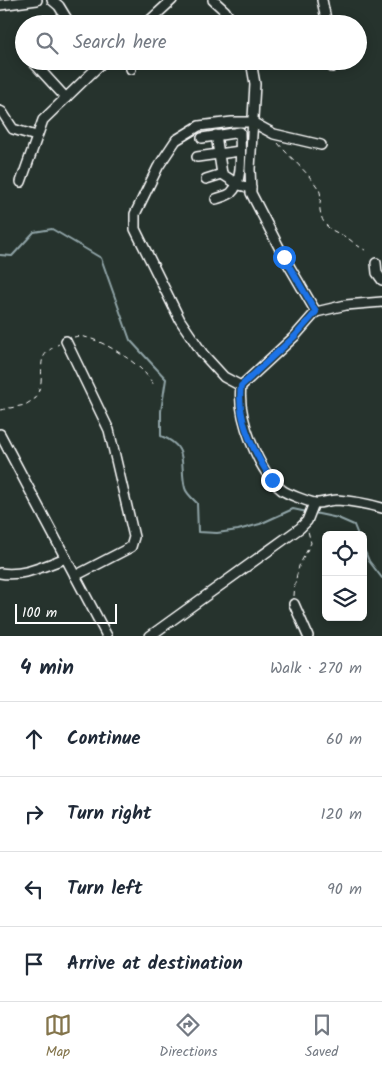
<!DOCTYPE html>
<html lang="en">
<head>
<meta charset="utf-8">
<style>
	:root { --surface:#fff; --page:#f2f2f3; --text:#1f2937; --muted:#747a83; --line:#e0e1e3; --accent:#84754c }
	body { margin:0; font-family:Kalam,sans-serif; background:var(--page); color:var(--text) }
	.controls { position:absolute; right:15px; bottom:15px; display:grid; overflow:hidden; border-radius:8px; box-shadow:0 2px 12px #0003 }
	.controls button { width:45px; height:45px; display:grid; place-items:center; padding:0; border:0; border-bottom:1px solid var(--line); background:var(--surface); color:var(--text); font:25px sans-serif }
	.scale { position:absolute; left:15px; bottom:12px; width:102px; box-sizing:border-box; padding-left:5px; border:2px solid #fff; border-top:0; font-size:14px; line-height:18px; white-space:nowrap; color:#fff; -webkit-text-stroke:4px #26332d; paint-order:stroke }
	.stop { position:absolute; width:15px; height:15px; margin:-11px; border:4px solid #1a73e8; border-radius:50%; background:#fff }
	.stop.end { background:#1a73e8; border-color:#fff; box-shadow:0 1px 5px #0008 }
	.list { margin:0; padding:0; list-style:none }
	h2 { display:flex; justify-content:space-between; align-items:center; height:65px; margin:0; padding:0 20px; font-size:21px }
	h2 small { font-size:16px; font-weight:400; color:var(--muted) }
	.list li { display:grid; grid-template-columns:32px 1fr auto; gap:15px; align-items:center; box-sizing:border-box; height:75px; padding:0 20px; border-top:1px solid var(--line) }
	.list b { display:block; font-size:19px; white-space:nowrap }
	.list em { font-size:16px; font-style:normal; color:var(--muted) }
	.icon { flex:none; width:28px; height:28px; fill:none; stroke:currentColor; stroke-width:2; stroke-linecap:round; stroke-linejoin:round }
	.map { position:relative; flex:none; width:382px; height:636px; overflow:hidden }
	.search { position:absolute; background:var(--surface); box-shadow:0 2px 12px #0003; left:15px; right:15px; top:15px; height:55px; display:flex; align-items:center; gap:12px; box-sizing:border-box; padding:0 18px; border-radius:28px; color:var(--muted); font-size:19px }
	.sheet { height:365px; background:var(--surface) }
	nav { display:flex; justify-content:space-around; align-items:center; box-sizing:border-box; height:70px; border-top:1px solid var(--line); background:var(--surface); font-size:14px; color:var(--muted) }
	nav a { display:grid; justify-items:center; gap:2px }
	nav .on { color:var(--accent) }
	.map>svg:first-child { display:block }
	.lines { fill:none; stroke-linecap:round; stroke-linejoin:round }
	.stream { stroke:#90a4a7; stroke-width:2 }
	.minor-casing { stroke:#fff; stroke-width:12 }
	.path { stroke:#fff; stroke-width:1; stroke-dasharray:5 4; stroke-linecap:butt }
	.minor { stroke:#26332d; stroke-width:9 }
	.route { stroke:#1a73e8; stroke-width:6 }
</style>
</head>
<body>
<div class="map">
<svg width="382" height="636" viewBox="0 0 382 636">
	<rect width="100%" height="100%" fill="#26332d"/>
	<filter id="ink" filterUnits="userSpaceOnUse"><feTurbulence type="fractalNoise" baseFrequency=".02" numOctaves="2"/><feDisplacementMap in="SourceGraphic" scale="10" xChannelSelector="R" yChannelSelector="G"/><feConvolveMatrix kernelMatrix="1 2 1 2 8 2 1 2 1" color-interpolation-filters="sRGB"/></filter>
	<g filter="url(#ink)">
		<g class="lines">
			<g class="stream">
				<path d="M0,255L12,256L34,232L52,229L101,258L130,340L166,379L161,411V436C190,447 179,464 185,488C186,493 193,499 197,503L198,532L217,533L238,530L260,524L293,509L307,512"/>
				<polyline points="314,513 338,518 354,525 358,535"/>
				<polyline points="363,547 369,561 382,578"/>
			</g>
			<g class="minor-casing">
				<g id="minor">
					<polyline points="52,0 59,6 70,24"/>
					<polyline points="213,0 225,11 233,24"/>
					<polyline points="322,0 327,24"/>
					<polyline points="0,5 37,0"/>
					<polyline points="146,24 172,0"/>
					<polyline points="32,61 66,98"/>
					<polyline points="129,61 131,69"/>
					<polyline points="251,61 255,84 250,169 251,193 284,257 316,312"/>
					<polyline points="331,61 332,67"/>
					<polyline points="0,111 2,112 13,129 36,136"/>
					<polyline points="216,135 222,174 239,185 251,188"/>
					<path d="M202,138L240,132C240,147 244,182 231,193C227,196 221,197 216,199"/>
					<polyline points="197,157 240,151"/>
					<polyline points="206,179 222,174"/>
					<polyline points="21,182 43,120 104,61"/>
					<polyline points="376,263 377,273 382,280"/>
					<path d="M382,302L346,305L316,312L295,336L241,386C237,416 258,471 282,490C287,494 307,501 314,503C321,504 329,500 337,500C351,501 368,504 382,508"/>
					<polyline points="66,341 109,430 134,537 131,547 75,576"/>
					<polyline points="241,386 224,377 203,354 180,320 135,229 135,214 158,167 176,140 199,126 232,122 252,122 274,134 321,145"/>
					<polyline points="0,434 107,636"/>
					<path d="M0,573C23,577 44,566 66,558"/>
					<polyline points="294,604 308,636"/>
					<polyline points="150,636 300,528 307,521 314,503"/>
				</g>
			</g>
			<g class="path">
				<path d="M278,143C291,159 307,171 318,188C323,195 319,202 320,210C323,231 335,230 349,239C354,243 359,247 365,250"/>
				<path d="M74,337C91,332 132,359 144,372C148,376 151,381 154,385"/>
				<path d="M0,410L25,405L36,398C38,393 40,387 41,382C43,361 37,356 59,344"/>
				<polyline points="294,596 295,583 299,566 311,543 308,531"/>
			</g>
			<use href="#minor" class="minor"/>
		</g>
	</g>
	<g class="lines" filter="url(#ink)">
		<path class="route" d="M272,480C254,453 236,419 241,386L295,336L316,312L284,257"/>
	</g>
</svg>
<div class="controls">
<button><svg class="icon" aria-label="locate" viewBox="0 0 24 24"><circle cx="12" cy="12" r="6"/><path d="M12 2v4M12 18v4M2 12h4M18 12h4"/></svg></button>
<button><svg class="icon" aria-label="layers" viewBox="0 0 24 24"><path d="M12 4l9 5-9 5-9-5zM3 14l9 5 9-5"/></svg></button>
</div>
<div class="scale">100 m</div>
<div class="stop" style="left:284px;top:257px"></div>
<div class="stop end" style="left:272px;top:480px"></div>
<div class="search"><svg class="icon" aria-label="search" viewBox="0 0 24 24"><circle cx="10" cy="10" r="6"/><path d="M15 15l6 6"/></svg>Search here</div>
</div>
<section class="sheet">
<h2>4 min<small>Walk · 270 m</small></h2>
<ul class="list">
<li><svg class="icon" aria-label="ahead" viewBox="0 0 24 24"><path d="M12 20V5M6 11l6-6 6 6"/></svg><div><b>Continue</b></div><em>60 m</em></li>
<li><svg class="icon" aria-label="right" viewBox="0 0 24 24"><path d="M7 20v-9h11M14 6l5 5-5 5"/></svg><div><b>Turn right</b></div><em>120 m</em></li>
<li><svg class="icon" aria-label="left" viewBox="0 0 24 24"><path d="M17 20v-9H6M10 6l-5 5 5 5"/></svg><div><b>Turn left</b></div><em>90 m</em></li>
<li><svg class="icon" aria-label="arrive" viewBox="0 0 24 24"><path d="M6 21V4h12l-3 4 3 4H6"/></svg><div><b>Arrive at destination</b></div></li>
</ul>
</section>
<nav>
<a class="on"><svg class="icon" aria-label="map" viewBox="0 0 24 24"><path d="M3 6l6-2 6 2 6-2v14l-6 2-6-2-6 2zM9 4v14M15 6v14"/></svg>Map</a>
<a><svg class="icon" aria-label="directions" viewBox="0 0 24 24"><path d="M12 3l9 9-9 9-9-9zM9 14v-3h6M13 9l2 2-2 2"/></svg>Directions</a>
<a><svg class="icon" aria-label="saved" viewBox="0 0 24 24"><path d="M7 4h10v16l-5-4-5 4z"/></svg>Saved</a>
</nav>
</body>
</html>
